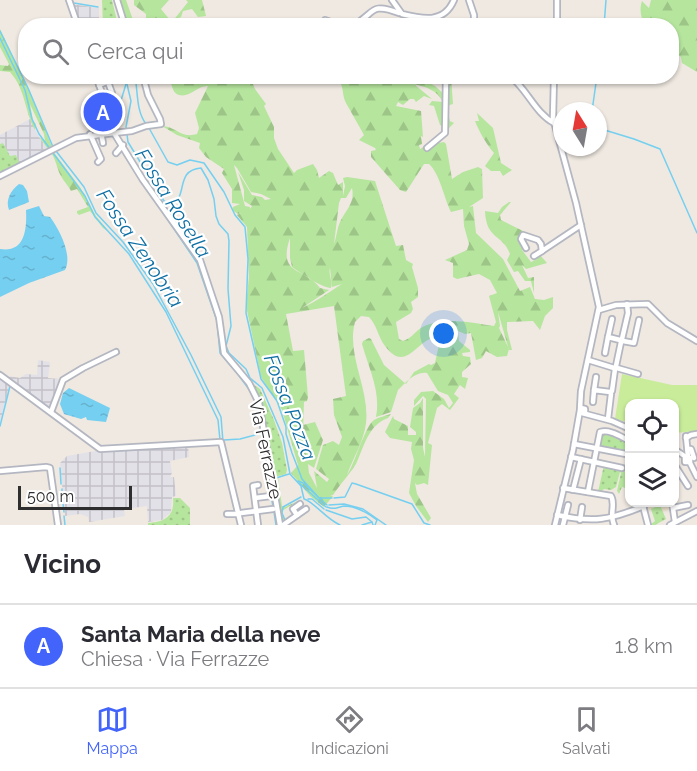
<!DOCTYPE html>
<html lang="it">
<head>
<meta charset="utf-8">
<style>
	:root { --surface:#fff; --page:#f2f2f3; --text:#2b2b33; --muted:#7c7c81; --line:#e1e1e2; --accent:#4264fb }
	body { margin:0; font-family:Raleway,sans-serif; background:var(--page); color:var(--text) }
	.controls { position:absolute; right:18px; bottom:18px; display:grid; overflow:hidden; border-radius:12px; box-shadow:0 2px 4px #0004 }
	.controls button { width:54px; height:54px; display:grid; place-items:center; padding:0; border:0; border-bottom:2px solid var(--line); background:var(--surface); color:var(--text); font:30px sans-serif }
	.compass { position:absolute; left:553px; top:102px; width:54px; height:54px; border-radius:50%; background:var(--surface); box-shadow:0 2px 4px #0004; rotate:349deg }
	.scale { position:absolute; left:18px; bottom:15px; width:114px; box-sizing:border-box; padding-left:6px; border:3px solid #2e2e2e; border-top:0; font-size:16px; line-height:21px; white-space:nowrap; color:#2e2e2e; -webkit-text-stroke:4px #fff; paint-order:stroke }
	.you { position:absolute; left:444px; top:334px; width:21px; height:21px; margin:-15px; border:4px solid #fff; border-radius:50%; background:#1a73e8; box-shadow:0 0 0 9px #1a73e833 }
	.badge { display:grid; place-items:center; width:39px; height:39px; border-radius:50%; background:var(--accent); color:#fff; font-size:20px; font-weight:700 }
	.pin { position:absolute; translate:-50% -50%; border:3px solid #fff; box-shadow:0 2px 6px #0006 }
	.list { margin:0; padding:0; list-style:none }
	h2 { display:flex; justify-content:space-between; align-items:center; height:78px; margin:0; padding:0 24px; font-size:26px }
	h2 small { font-size:20px; font-weight:400; color:var(--muted) }
	.list li { display:grid; grid-template-columns:39px 1fr auto; gap:18px; align-items:center; box-sizing:border-box; height:84px; padding:0 24px; border-top:2px solid var(--line) }
	.list b { display:block; font-size:22px; white-space:nowrap }
	.list p { margin:0; font-size:20px; white-space:nowrap; color:var(--muted) }
	.list em { font-size:20px; font-style:normal; color:var(--muted) }
	.icon { flex:none; width:33px; height:33px; fill:none; stroke:currentColor; stroke-width:2; stroke-linecap:round; stroke-linejoin:round }
	.map { position:relative; flex:none; width:697px; height:525px; overflow:hidden }
	.search { position:absolute; background:var(--surface); box-shadow:0 2px 4px #0004; left:18px; right:18px; top:18px; height:66px; display:flex; align-items:center; gap:15px; box-sizing:border-box; padding:0 21px; border-radius:24px; color:var(--muted); font-size:22px }
	.sheet { height:162px; background:var(--surface) }
	nav { display:flex; justify-content:space-around; align-items:center; box-sizing:border-box; height:84px; border-top:2px solid var(--line); background:var(--surface); font-size:16px; color:var(--muted) }
	nav a { display:grid; justify-items:center; gap:3px }
	nav .on { color:var(--accent) }
	.map>svg:first-child { display:block }
	.industrial { fill:url(#industrial-grid) }
	.education { fill:#f0e6d1 }
	.grass { fill:url(#grass-dots) }
	.forest { fill:url(#forest-firs); fill-rule:evenodd }
	.pitch { fill:#c9ec9a }
	.water { fill:url(#water-ripples) }
	.lines { fill:none; stroke-linecap:round; stroke-linejoin:round }
	.stream { stroke:#75cff0; stroke-width:1.5 }
	.minor-casing { stroke:#b4b7c1; stroke-width:8 }
	.minor { stroke:#fff; stroke-width:4.5 }
	.labels { text-anchor:middle; dominant-baseline:central; stroke-width:4.5; stroke-linejoin:round; paint-order:stroke }
	.street-label { font-size:18px; fill:#2e2e2e; stroke:#fff }
	.water-label { font-size:20px; font-style:italic; fill:#0d6fa3; stroke:#fff }
</style>
</head>
<body>
<div class="map">
<svg width="697" height="525" viewBox="0 0 697 525">
	<defs>
		<pattern id="industrial-grid" width="8" height="8" patternUnits="userSpaceOnUse" patternTransform="scale(1.5)"><rect width="8" height="8" fill="#e3e1e8"/><path d="M0 4h8M4 0v8" fill="none" stroke="#c3c1c7"/></pattern>
		<pattern id="grass-dots" width="8" height="8" patternUnits="userSpaceOnUse" patternTransform="scale(1.5)"><rect width="8" height="8" fill="#b6e59e"/><path d="M2 2h.1M6 6h.1" fill="none" stroke="#9dc588" stroke-width="1.8" stroke-linecap="round"/></pattern>
		<pattern id="forest-firs" width="22" height="20" patternUnits="userSpaceOnUse" patternTransform="scale(1.5)"><rect width="22" height="20" fill="#b6e59e"/><path d="M5 1l3.5 6h-7zM16 11l3.5 6h-7z" fill="#9dc588"/></pattern>
		<pattern id="water-ripples" width="26" height="14" patternUnits="userSpaceOnUse" patternTransform="scale(1.5)"><rect width="26" height="14" fill="#75cff0"/><path d="M2 4q2-2 4 0t4 0M15 11q2-2 4 0t4 0" fill="none" stroke="#66b2ce"/></pattern>
	</defs>
	<rect width="100%" height="100%" fill="#efe9e1"/>
	<g class="industrial">
		<polygon points="71,4 99,8 99,25 78,25"/>
		<polygon points="30,119 39,137 48,149 20,164 10,156 3,144 0,144 0,135"/>
		<polygon points="38,360 50,362 48,378 59,379 49,408 8,379 10,376 20,378 26,374 37,375"/>
		<polygon points="0,377 10,385 0,423"/>
		<polygon points="188,445 189,457 170,461 172,473 170,477 174,477 176,496 172,497 171,512 162,520 148,522 147,506 124,509 125,516 89,522 88,517 80,514 65,516 60,463 67,456 101,450"/>
	</g>
	<polygon class="education" points="646,503 671,503 672,508 663,512 659,505 648,511"/>
	<g class="grass">
		<polygon points="102,0 112,0 118,25 103,25"/>
		<polygon points="3,143 10,156 16,155 20,164 0,174 0,144"/>
		<path d="M249,381L260,389L274,420L282,443L287,470L286,474L275,477C269,444 267,409 249,381Z"/>
		<polygon points="604,431 629,441 628,452 600,447 602,433"/>
		<polygon points="604,465 629,470 629,489 622,487 619,494 617,491 621,473 620,472 616,487 611,490 604,489 600,493 598,492"/>
		<path d="M173,498H180L190,508V525H148V523C165,522 175,516 173,498Z"/>
		<polygon points="660,505 666,519 655,525 650,525 655,521 651,509"/>
	</g>
	<g class="forest">
		<polygon points="118,0 126,0 133,20 146,20 146,14 134,5 134,0 169,0 161,9 170,20 157,19 158,25 127,25"/>
		<polygon points="186,0 202,0 206,16 198,17 192,9 183,11 181,17 177,19 174,23 172,22 188,2"/>
		<path d="M651,0H697V72L682,63L681,57L674,51H672V26L645,25C641,18 639,9 642,1L649,8Z"/>
		<path d="M0,29L31,94L52,147L48,149L39,137L45,141L44,134L30,104L33,121L36,124L35,130C24,110 26,90 10,72L0,71V65L8,66L9,64L0,47Z"/>
		<path d="M155,77H250L255,89L266,104L264,106L274,127V138L278,149L294,173L297,170L313,164L317,170L319,178L329,171L333,173L338,185L343,182V196L345,186L343,178L347,177L375,181L396,246L403,245L406,260L413,264L412,267L418,288V297L411,302L413,309L411,313L396,322L399,339L403,341C413,338 417,328 427,325C447,317 473,323 494,326L496,322L489,296L497,293L490,280L479,274L457,279L453,277V263L445,260L467,250L469,244L464,226L463,209L451,212C444,198 440,174 429,164H424L406,192L400,190L371,157V151L376,150L375,148L359,140L364,135L346,103C341,92 345,88 337,77H418L435,86L445,95V77H451L453,104L446,106L450,121L454,123L448,129L440,125L434,106L429,105L432,101L443,102C437,90 426,87 414,84L432,99L424,96L416,102L414,99H410L403,105L398,102L396,106L421,111L423,137L421,136L422,144L419,145L420,149L440,137L441,140L438,143L444,142L446,144L452,179L463,172L478,167L482,169L483,198L469,207L473,206L476,233L503,259L520,291L530,287L535,299L544,300L553,297V308L545,316L540,330L533,321L507,322V330L512,350H509L498,312L500,326L499,328L509,349L507,356L497,357L486,351L482,358L476,360L471,333L465,334L458,331L459,341L470,350V352L462,353L463,356L470,357L471,364L462,372V377L468,378L465,389L460,385L454,394L459,398L450,410L442,404L437,408L428,443L432,445L428,485L424,483L417,485L415,483L417,494L431,518L428,522L416,506L409,493L414,460L411,449L412,442L390,438L385,432L393,416L394,419L408,426V435H416V432L410,427L413,408L420,403L423,398V448L425,457L426,399L423,396L414,406V400L421,392L433,391L444,399L449,408L453,403L448,395L438,391L427,373C416,371 406,382 398,390L391,412L376,417C381,392 369,369 362,344L363,341L369,338L371,339L384,365L406,384L414,372L429,364L431,365L435,363L440,340L436,337C416,340 406,374 385,346C378,337 377,325 369,317L361,316L355,322C346,355 370,389 366,423C364,441 353,458 347,475C355,463 365,426 374,420C379,417 385,416 391,414L388,418C368,425 364,447 356,464C349,475 341,483 333,495H330L333,496L324,507L310,496L291,473L298,465L282,410L261,377L246,306L249,276L247,227L237,215L241,213L238,214L232,210L233,207L240,204L232,203V189L222,173L224,169L206,157L199,148L200,143L177,135L162,126C176,126 180,139 197,134L199,128L195,113L208,86C198,85 190,98 179,95C168,91 177,79 161,81ZM234,165L237,168L251,192L261,194L271,199L265,200L262,197L252,195L238,172L244,190V201L252,206L250,209V207L245,206ZM352,188C355,202 347,209 341,220C337,227 337,236 334,244L339,203L341,198H346ZM290,238V258L292,267C301,273 322,288 331,288C333,281 328,274 330,268L332,287L342,284C329,292 317,301 302,308L329,290L320,288C305,267 277,276 290,238ZM334,306L346,396L333,399L334,415L342,437L339,445L333,441L323,445L316,469L329,479L327,482L314,471L317,488L309,473L308,464L314,468L323,440L315,422L303,425V431L304,402L307,401L308,397L304,350L293,351L286,314Z"/>
		<path d="M477,113L493,128L501,163L512,170L503,176L500,171H491L485,166L494,153C486,144 479,131 475,121H479Z"/>
		<path d="M52,150L80,187L96,216L109,232L103,228L90,211L79,215L77,213V211L88,207L77,189L71,191C67,184 60,177 58,169C55,161 55,158 50,151Z"/>
		<path d="M509,202H511L500,215L501,220L525,232L522,236V250L531,262L537,259V255H540L547,263L526,269L522,265L528,278L534,277V293L531,281H525L518,271L514,272L507,260L510,254C503,234 486,240 485,211L498,213L502,207Z"/>
		<polygon points="278,477 282,506 285,507 298,501 282,511 285,522 282,525 274,479"/>
	</g>
	<polygon class="pitch" points="622,374 672,385 697,385 697,431 675,433 674,404 630,404 629,423 615,419"/>
	<g class="water">
		<path d="M19,184L23,185L27,191L29,202L9,210C5,200 11,190 19,184Z"/>
		<path d="M39,206L44,216L50,217C59,229 73,255 65,270L29,283L0,297V249C25,253 27,229 26,210Z"/>
		<polygon points="69,388 110,408 106,422 87,420 86,417 81,419 64,414 60,404 63,393"/>
	</g>
	<g class="lines">
		<g class="stream">
			<polyline points="72,1 74,3 98,7"/>
			<polyline points="604,26 606,0"/>
			<polyline points="0,31 28,88 53,147"/>
			<polyline points="0,38 25,90 32,119 39,134 85,196 95,217 129,254 166,312 218,420 220,440"/>
			<path d="M125,76L131,101L126,127L128,142L164,201L169,204C190,201 173,170 201,168L208,180L214,199L216,216L219,224L228,234L229,241L228,289L231,326L226,346L229,353L246,369L250,378L262,388L283,437L290,474L301,486L304,499C313,501 326,519 340,525"/>
			<path d="M135,76C138,92 136,111 146,124"/>
			<polyline points="455,76 489,76"/>
			<polyline points="518,87 526,97"/>
			<polyline points="592,111 597,76"/>
			<polyline points="149,128 168,162 177,165 190,160 204,163 224,192 235,215 245,227 248,259 246,313 261,379 277,401 286,427 286,434 292,453 302,479 319,498 332,498"/>
			<polyline points="598,128 634,139 660,149 697,233"/>
			<polyline points="560,130 562,129"/>
			<polyline points="112,131 109,118 119,107 126,84"/>
			<polyline points="56,151 84,187 96,213 123,242 153,284 191,355 221,417 223,442"/>
			<polyline points="134,169 160,207"/>
			<polyline points="0,173 32,158"/>
			<polyline points="164,214 197,263 217,321 220,353 236,372"/>
			<polyline points="237,373 251,392 256,403 273,507"/>
			<polyline points="0,426 10,386"/>
			<polyline points="224,440 240,439 259,434"/>
			<polyline points="60,468 61,484"/>
			<polyline points="298,481 303,483 327,505"/>
			<polyline points="299,483 326,507"/>
			<polyline points="62,489 62,493"/>
			<polyline points="62,495 64,512"/>
			<polyline points="334,498 345,497 352,483 356,484 412,504 424,523 430,525"/>
			<polyline points="308,499 312,499 324,509"/>
			<polyline points="279,504 276,478 289,474"/>
			<polyline points="329,505 344,504 363,509 386,525"/>
			<path d="M327,507C335,511 338,506 346,506C357,507 368,513 377,520L375,525"/>
			<polyline points="326,510 352,519 366,517 372,522"/>
			<polyline points="274,512 276,525"/>
			<polyline points="64,516 65,525"/>
			<polyline points="285,520 282,513 283,507 301,497"/>
			<polyline points="362,525 372,522 373,525"/>
		</g>
		<g class="minor-casing">
			<g id="minor">
				<polyline points="69,0 78,26"/>
				<polyline points="117,0 125,26"/>
				<path d="M392,0L402,14C422,19 444,24 454,0"/>
				<polyline points="469,0 474,15 474,26"/>
				<polyline points="323,26 325,20 342,26"/>
				<path d="M352,26C375,15 368,1 399,13"/>
				<polyline points="557,26 557,0"/>
				<polyline points="96,76 108,110 104,121 107,132"/>
				<path d="M510,76C527,89 535,113 554,123"/>
				<polyline points="554,76 553,118 576,203 599,307 581,391 580,409"/>
				<polyline points="108,82 112,93"/>
				<polyline points="99,85 112,80 112,76"/>
				<polyline points="101,133 103,143"/>
				<polyline points="114,133 132,131 146,126 161,124 160,119 148,95 143,76"/>
				<polyline points="90,134 101,159 98,162"/>
				<polyline points="427,148 445,133 446,76"/>
				<polyline points="116,153 123,145"/>
				<polyline points="0,176 76,138 114,133 143,180 200,260 219,317 224,353 249,383 259,403 280,525"/>
				<polyline points="526,248 521,239 523,235 538,240 541,244 542,251 581,225"/>
				<polyline points="534,256 542,251"/>
				<polyline points="599,310 616,305 648,304 667,323 697,341"/>
				<polyline points="612,319 608,337 620,340"/>
				<polyline points="622,339 628,313 627,304"/>
				<polyline points="623,341 634,343 639,320"/>
				<polyline points="605,353 608,337"/>
				<polyline points="588,360 614,368"/>
				<polyline points="616,366 621,342"/>
				<polyline points="617,368 638,374"/>
				<polyline points="0,375 100,449 221,442 241,525"/>
				<polyline points="594,390 596,377"/>
				<polyline points="612,391 615,369"/>
				<polyline points="593,402 594,390 610,392"/>
				<polygon points="581,408 585,409 585,412 581,412"/>
				<polyline points="51,412 63,380 83,368 116,352"/>
				<polyline points="582,413 612,421 630,429"/>
				<polyline points="608,419 611,394"/>
				<polyline points="686,436 688,457"/>
				<polyline points="686,438 691,435 697,434"/>
				<polyline points="574,444 626,454 630,451"/>
				<polyline points="674,449 686,457"/>
				<polyline points="688,449 691,449 694,458"/>
				<polyline points="571,457 622,468"/>
				<polyline points="689,462 685,462 685,458 690,458 690,463 697,477"/>
				<polyline points="674,464 688,486"/>
				<polyline points="0,471 46,467 50,468 58,525"/>
				<polyline points="258,485 253,486 258,525"/>
				<path d="M563,488L611,496C616,504 609,514 614,525"/>
				<polyline points="573,490 581,459"/>
				<path d="M588,492L600,432C610,429 621,437 630,441"/>
				<polyline points="255,498 271,496"/>
				<polyline points="642,502 648,525"/>
				<polyline points="672,502 675,522"/>
				<polyline points="673,508 688,505"/>
				<polyline points="241,513 273,509"/>
				<polyline points="227,514 239,514"/>
				<polyline points="297,515 293,509 300,504"/>
				<path d="M557,515C593,523 610,520 644,506"/>
				<polyline points="580,520 582,507"/>
				<polyline points="283,525 306,509"/>
				<polyline points="555,525 573,450 580,410"/>
				<polyline points="563,525 568,505"/>
				<polyline points="670,525 697,511"/>
			</g>
		</g>
		<use href="#minor" class="minor"/>
	</g>
	<g class="labels">
		<g class="street-label">
			<text transform="translate(266 449) rotate(78)">Via Ferrazze</text>
		</g>
		<g class="water-label">
			<text transform="translate(173 203) rotate(58)">Fossa Rosella</text>
			<text transform="translate(140 248) rotate(56)">Fossa Zenobria</text>
			<text transform="translate(290 407) rotate(69)">Fossa Pozza</text>
		</g>
	</g>
</svg>
<div class="controls">
<button><svg class="icon" aria-label="locate" viewBox="0 0 24 24"><circle cx="12" cy="12" r="6"/><path d="M12 2v4M12 18v4M2 12h4M18 12h4"/></svg></button>
<button><svg class="icon" aria-label="layers" viewBox="0 0 24 24"><path d="M12 4l9 5-9 5-9-5zM3 14l9 5 9-5"/></svg></button>
</div>
<svg class="compass" viewBox="-18 -18 36 36"><path d="M0-13l5 13h-10z" fill="#e53935"/><path d="M0 13l5-13h-10z" fill="#7c7c81"/></svg>
<div class="scale">500 m</div>
<div class="you"></div>
<div class="pin badge" style="left:103px;top:112px">A</div>
<div class="search"><svg class="icon" aria-label="search" viewBox="0 0 24 24"><circle cx="10" cy="10" r="6"/><path d="M15 15l6 6"/></svg>Cerca qui</div>
</div>
<section class="sheet">
<h2>Vicino<small></small></h2>
<ul class="list">
<li><span class="badge">A</span><div><b>Santa Maria della neve</b><p>Chiesa · Via Ferrazze</p></div><em>1.8 km</em></li>
</ul>
</section>
<nav>
<a class="on"><svg class="icon" aria-label="map" viewBox="0 0 24 24"><path d="M3 6l6-2 6 2 6-2v14l-6 2-6-2-6 2zM9 4v14M15 6v14"/></svg>Mappa</a>
<a><svg class="icon" aria-label="directions" viewBox="0 0 24 24"><path d="M12 3l9 9-9 9-9-9zM9 14v-3h6M13 9l2 2-2 2"/></svg>Indicazioni</a>
<a><svg class="icon" aria-label="saved" viewBox="0 0 24 24"><path d="M7 4h10v16l-5-4-5 4z"/></svg>Salvati</a>
</nav>
</body>
</html>
